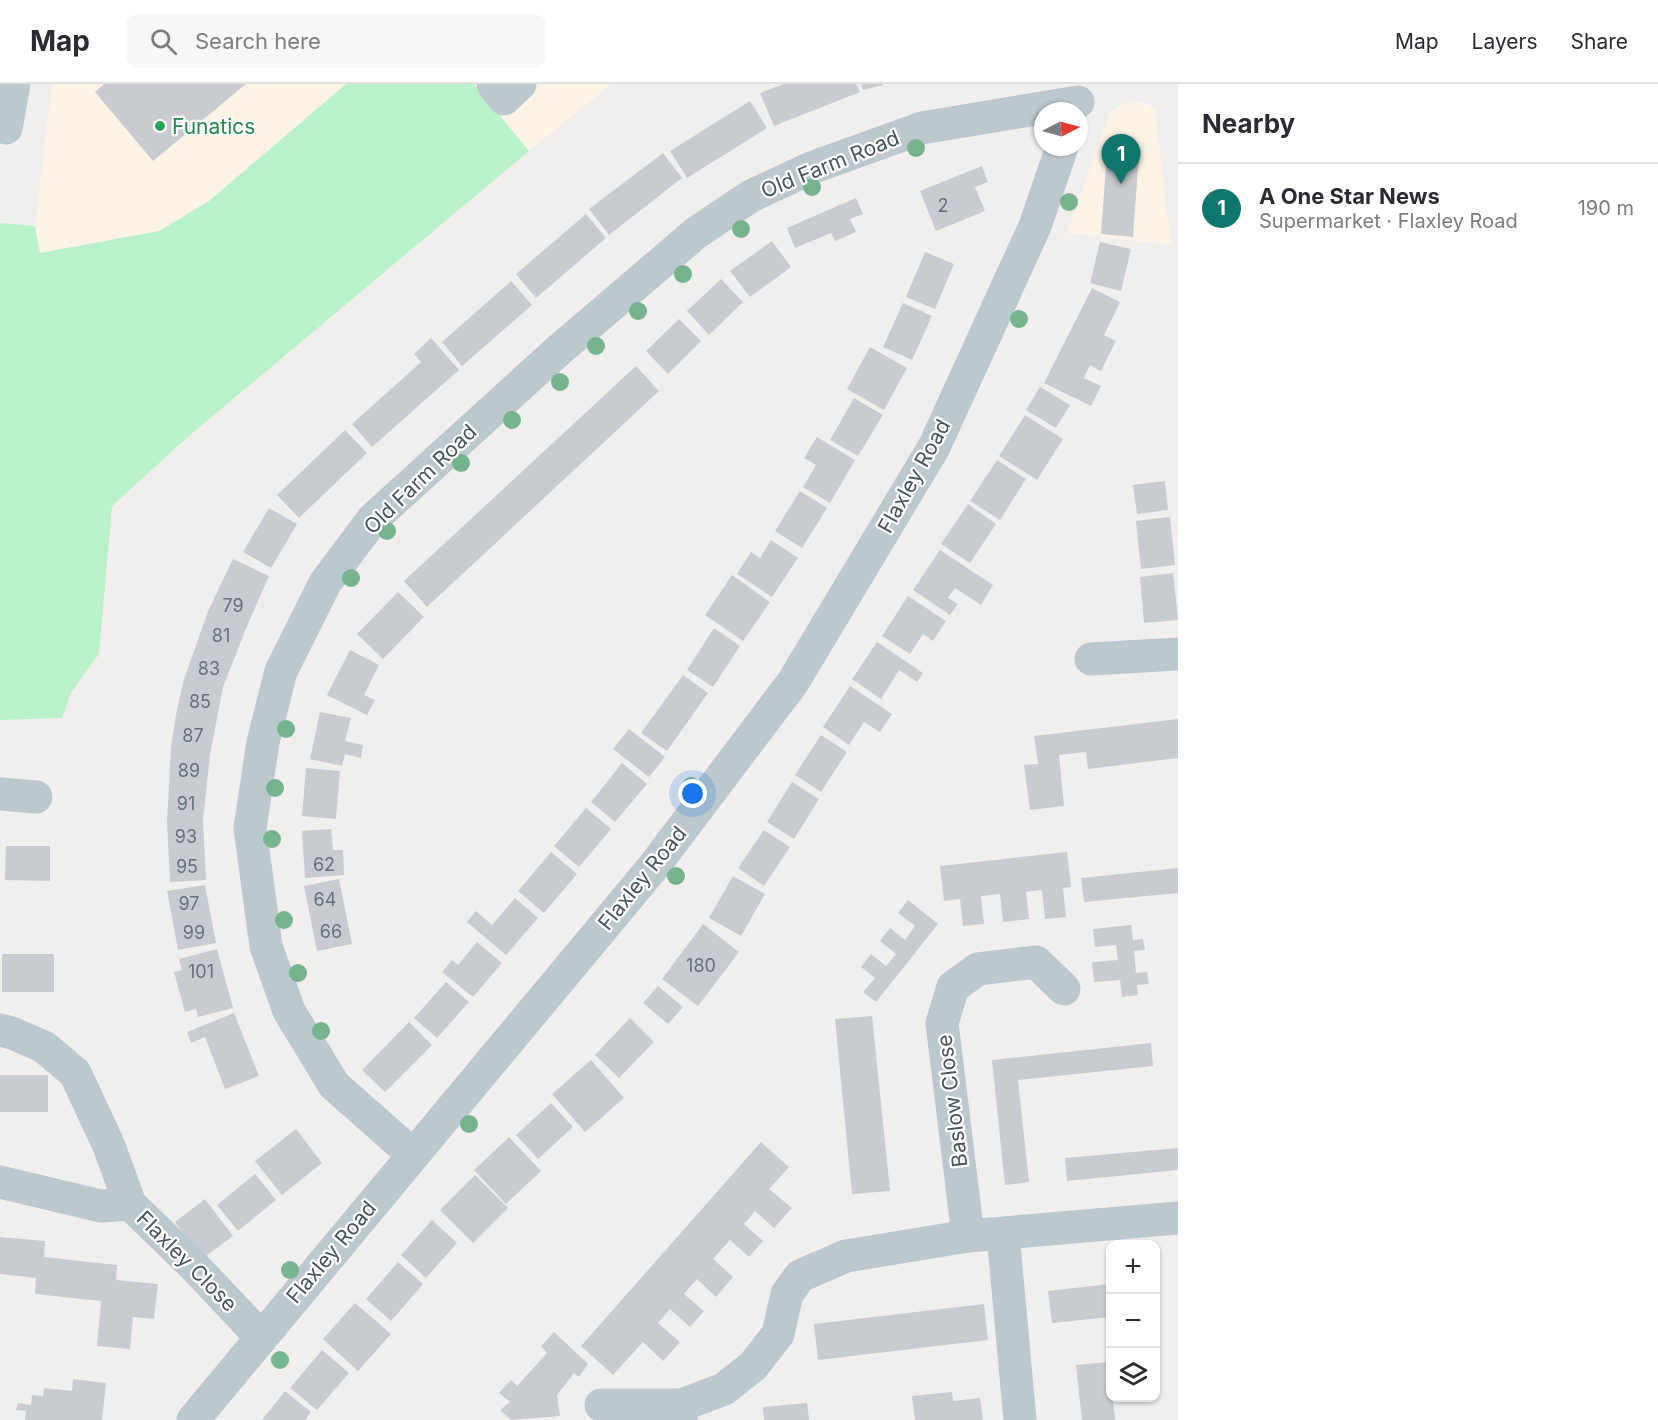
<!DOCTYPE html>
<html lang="en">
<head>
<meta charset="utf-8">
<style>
	:root { --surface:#fff; --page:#f7f7f7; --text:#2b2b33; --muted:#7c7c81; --line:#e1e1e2; --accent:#0f766e }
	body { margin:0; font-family:Inter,sans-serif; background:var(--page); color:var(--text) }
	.controls { position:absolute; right:18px; bottom:18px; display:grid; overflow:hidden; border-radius:12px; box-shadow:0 2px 4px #0004 }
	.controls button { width:54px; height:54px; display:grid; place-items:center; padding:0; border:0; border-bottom:2px solid var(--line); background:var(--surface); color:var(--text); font:30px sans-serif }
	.compass { position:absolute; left:1034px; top:18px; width:54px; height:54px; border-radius:50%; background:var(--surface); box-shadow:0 2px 4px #0004; rotate:84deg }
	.you { position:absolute; left:693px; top:710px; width:21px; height:21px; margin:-15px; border:4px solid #fff; border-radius:50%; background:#1a73e8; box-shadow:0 0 0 9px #1a73e833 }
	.badge { display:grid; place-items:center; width:39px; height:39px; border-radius:50%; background:var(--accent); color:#fff; font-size:20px; font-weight:700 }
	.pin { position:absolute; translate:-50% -50px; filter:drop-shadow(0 2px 3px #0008) }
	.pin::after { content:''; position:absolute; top:32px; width:21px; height:18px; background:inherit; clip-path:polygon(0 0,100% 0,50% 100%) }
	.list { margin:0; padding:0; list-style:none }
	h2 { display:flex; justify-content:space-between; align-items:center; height:78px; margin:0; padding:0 24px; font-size:26px }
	h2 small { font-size:20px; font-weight:400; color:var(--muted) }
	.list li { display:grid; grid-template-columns:39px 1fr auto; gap:18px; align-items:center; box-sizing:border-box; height:90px; padding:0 24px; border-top:2px solid var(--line) }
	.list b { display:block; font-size:22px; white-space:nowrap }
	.list p { margin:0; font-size:20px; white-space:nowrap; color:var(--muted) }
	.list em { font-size:20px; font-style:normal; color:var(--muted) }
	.icon { flex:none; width:33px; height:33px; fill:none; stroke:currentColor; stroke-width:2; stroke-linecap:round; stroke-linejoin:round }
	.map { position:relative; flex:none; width:1178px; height:1336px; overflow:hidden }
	header { display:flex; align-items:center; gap:36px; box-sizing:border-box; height:84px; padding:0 30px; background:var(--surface); border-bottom:2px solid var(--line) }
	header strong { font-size:28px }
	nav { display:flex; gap:33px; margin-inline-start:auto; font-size:21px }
	.search { width:420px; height:54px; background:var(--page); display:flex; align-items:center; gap:15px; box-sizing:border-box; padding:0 21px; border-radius:12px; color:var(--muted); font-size:22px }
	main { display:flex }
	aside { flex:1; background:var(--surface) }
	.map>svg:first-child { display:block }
	.commercial { fill:#fdf4e6 }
	.green { fill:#b9f2c9 }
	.building { fill:#c8ccd1 }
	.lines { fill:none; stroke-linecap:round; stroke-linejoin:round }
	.minor { stroke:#bbc8ce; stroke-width:33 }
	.tree { fill:#75b48d }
	.leisure-dot { fill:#2e9e5b; stroke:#fff; stroke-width:2 }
	.labels { text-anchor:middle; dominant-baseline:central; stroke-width:4.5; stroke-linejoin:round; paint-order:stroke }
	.number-label { font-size:18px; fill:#66727a }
	.leisure-label { font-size:21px; fill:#27864d; stroke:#fff; text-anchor:start }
	.street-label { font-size:21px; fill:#45545d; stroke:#fff }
</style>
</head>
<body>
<header>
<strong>Map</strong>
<div class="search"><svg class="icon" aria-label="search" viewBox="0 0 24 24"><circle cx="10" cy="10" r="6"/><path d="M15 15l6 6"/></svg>Search here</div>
<nav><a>Map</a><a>Layers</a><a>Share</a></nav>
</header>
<main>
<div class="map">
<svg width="1178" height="1336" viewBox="0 0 1178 1336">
	<rect width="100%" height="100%" fill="#f1eeee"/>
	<g class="commercial">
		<polygon points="52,0 346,0 209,117 159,147 40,169 35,142"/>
		<polygon points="474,0 611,0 529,67"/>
		<polygon points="1142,18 1155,25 1171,161 1067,149 1110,28 1123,20"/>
	</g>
	<polygon class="green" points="346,0 474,0 529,67 190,351 112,422 99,570 71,609 62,634 0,636 0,139 35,142 40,169 159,147 209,117"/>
	<g class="building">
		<polygon points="104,0 246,0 153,77 95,8"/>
		<polygon points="784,0 856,0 860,8 774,42 760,9"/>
		<polygon points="861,0 883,0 883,1 863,6"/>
		<polygon points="750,17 767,44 687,94 670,67"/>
		<polygon points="1107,68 1139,70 1133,153 1101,150"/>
		<polygon points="663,69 682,94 609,151 589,125"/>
		<polygon points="982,82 988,98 975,103 985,127 936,147 920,107"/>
		<polygon points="856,114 863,130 850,135 856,148 835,157 831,149 795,164 787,144"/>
		<polygon points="586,130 606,154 536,214 516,190"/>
		<polygon points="772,157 791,183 750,213 730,187"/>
		<polygon points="1100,158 1131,165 1121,207 1090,199"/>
		<polygon points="925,168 954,180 935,225 906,213"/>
		<polygon points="721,195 743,218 709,251 687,227"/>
		<polygon points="511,197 532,221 462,282 442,258"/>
		<polygon points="1092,204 1120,218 1104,251 1116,257 1101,287 1090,281 1084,294 1101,302 1091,322 1044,299"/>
		<polygon points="903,219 932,232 912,276 883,263"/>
		<polygon points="679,235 701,257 668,290 646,267"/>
		<polygon points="431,254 459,286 372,363 352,340 421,278 414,270"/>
		<polygon points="870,263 907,284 884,326 847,305"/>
		<polygon points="636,282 659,307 427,523 404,497"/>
		<polygon points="1040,303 1070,321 1056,344 1026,326"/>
		<polygon points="854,314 883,331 858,372 830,356"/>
		<polygon points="1025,331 1063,355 1037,396 999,372"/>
		<polygon points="345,346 367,369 299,434 277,411"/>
		<polygon points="817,353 855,376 830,419 803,403 816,381 804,374"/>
		<polygon points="997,376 1026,395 1000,436 970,417"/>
		<polygon points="1165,397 1168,426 1137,430 1133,401"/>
		<polygon points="800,407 827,424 802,464 775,447"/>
		<polygon points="968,420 996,440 970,479 941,460"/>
		<polygon points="269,424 297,440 271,484 243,468"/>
		<polygon points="1170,433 1175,481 1141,485 1136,437"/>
		<polygon points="771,456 798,474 772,513 737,490 751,468 760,474"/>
		<polygon points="940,466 993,501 981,521 955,504 948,514 958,520 950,531 913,506"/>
		<polygon points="233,475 269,492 247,542 223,603 210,671 203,736 206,796 170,798 167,738 171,663 176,631 184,595 209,525"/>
		<polygon points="1173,489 1178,536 1144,539 1140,493"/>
		<polygon points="732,491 770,518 743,557 705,531"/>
		<polygon points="398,508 424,533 383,575 357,550"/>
		<polygon points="908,512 946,537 933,557 923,550 910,570 882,552"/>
		<polygon points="714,544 740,562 713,603 687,586"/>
		<polygon points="877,558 923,589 917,598 899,586 881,615 852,595"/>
		<polygon points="350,566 379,581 364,611 375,616 367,631 327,611"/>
		<polygon points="683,591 708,609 667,667 641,649"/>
		<polygon points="850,602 892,630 880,648 864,638 849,661 823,643"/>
		<polygon points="320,628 351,634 345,657 363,661 361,674 345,670 342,682 310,675"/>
		<polygon points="1178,635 1178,674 1088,685 1086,668 1059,671 1064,722 1030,726 1024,681 1038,680 1034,652"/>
		<polygon points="629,645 665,673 649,693 613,665"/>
		<polygon points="821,651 847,668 821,708 795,691"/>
		<polygon points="622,679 647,700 615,738 591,718"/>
		<polygon points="306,684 340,687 336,735 302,732"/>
		<polygon points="792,698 819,715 794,755 767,738"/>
		<polygon points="586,724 611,745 579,783 554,762"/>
		<polygon points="331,745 333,766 343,766 344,791 305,794 302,747"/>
		<polygon points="764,746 790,763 764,802 738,784"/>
		<polygon points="6,762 50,762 50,797 5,796"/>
		<polygon points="551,768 577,790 544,829 518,807"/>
		<polygon points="1067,768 1071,803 1063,804 1066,833 1045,835 1042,806 1026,808 1029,835 1003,838 1000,810 981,812 984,840 963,842 960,815 944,817 940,782"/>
		<polygon points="1178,784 1178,809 1084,818 1081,794"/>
		<polygon points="733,792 765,810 741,852 709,834"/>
		<polygon points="339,795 352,860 317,867 304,802"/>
		<polygon points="205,801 216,859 178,866 167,807"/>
		<polygon points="515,814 538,834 506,871 467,838 476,827 492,841"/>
		<polygon points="908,816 938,840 876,918 863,908 875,894 861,883 871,870 886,882 896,870 880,857 890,844 905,856 915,842 898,829"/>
		<polygon points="703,840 739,868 698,922 662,895"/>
		<polygon points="1131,841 1133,856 1143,855 1145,866 1134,867 1136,889 1147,888 1149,900 1137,901 1138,911 1122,913 1120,896 1094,898 1092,878 1118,876 1116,861 1095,863 1093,845"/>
		<polygon points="477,858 502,879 473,913 442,888 452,876 458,881"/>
		<polygon points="217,865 233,924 198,933 196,925 185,928 174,888 182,886 179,875"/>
		<rect x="2" y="870" width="52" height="38"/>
		<polygon points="446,898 469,918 437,954 414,934"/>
		<polygon points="658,902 683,923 668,940 643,919"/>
		<polygon points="234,929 259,992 225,1005 205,953 191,959 187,948"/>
		<polygon points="872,932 890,1107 852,1110 835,935"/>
		<polygon points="630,934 654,958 619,994 595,971"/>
		<polygon points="409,938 432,961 385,1008 362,986"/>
		<polygon points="1151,959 1153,982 1018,996 1029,1098 1005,1101 992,976"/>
		<polygon points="591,976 624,1014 585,1048 552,1010"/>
		<rect x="0" y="991" width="48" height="37"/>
		<polygon points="551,1019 573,1043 538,1075 516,1051"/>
		<polygon points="296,1045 322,1079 282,1111 255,1077"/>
		<polygon points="509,1053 541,1087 506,1120 474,1086"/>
		<polygon points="761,1058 789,1083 769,1105 792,1124 774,1144 755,1127 744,1140 763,1157 749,1173 730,1156 713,1175 733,1193 716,1213 697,1195 684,1210 704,1227 690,1243 670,1225 658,1239 680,1258 663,1277 643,1258 613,1291 581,1262"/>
		<polygon points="1178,1064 1178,1086 1067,1097 1065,1074"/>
		<polygon points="255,1090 276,1116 238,1147 217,1121"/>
		<polygon points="475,1091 508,1124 473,1159 440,1126"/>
		<polygon points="205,1115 233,1152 202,1175 175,1138"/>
		<polygon points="432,1136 457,1159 426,1194 401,1171"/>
		<polygon points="0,1153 45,1157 44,1173 117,1181 116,1196 158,1200 154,1235 133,1233 130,1265 97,1262 101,1217 35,1210 36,1194 0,1190"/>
		<polygon points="398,1178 423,1200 391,1237 366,1215"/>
		<polygon points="1110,1200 1110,1233 1052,1239 1048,1207"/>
		<polygon points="355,1219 391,1250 358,1287 323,1255"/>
		<polygon points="984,1220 988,1256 818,1276 814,1240"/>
		<polygon points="554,1248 588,1280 579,1293 574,1289 557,1311 560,1332 511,1336 500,1326 510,1318 499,1309 511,1296 517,1302 547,1269 541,1262"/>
		<polygon points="322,1266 349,1289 317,1326 290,1304"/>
		<polygon points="1109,1278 1110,1314 1113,1314 1115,1336 1082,1336 1076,1281"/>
		<polygon points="73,1295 106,1299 102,1336 25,1336 26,1327 16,1326 18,1319 31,1321 32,1311 43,1312 44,1304 72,1307"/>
		<polygon points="285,1307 311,1328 305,1336 262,1336"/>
		<polygon points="952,1308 953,1317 980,1314 983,1336 915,1336 912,1312"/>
		<polygon points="807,1319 809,1336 764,1336 763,1323"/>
	</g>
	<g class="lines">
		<g class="minor">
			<polyline points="493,0 504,15 520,0"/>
			<polyline points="6,44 14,0"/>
			<polyline points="1091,575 1178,570"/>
			<polyline points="0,710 36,713"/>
			<polyline points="0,946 12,949 44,963 75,989 109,1062 130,1120"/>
			<polyline points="412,1070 334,1001 289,927 266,862 250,744 263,658 281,587 325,499 373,435 559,266 696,149 751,112 811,84 922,44 1078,18"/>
			<polyline points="0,1098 101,1122 130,1120 193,1181 261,1253"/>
			<polyline points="1003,1150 1020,1336"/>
			<polyline points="968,1152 942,939 953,903 978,885 1036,878 1064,905"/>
			<polyline points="601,1321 682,1321"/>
			<polyline points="193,1336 654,782 793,598 934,363 1035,142 1062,63"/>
			<polyline points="681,1336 682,1321 724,1305 753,1282 778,1250 787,1210 800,1192 846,1172 968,1152 1178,1134"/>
		</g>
	</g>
	<g class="tree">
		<circle cx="916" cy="64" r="9"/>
		<circle cx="812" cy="103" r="9"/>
		<circle cx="1069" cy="118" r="9"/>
		<circle cx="741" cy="145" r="9"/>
		<circle cx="683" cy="190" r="9"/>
		<circle cx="638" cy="227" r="9"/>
		<circle cx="1019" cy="235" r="9"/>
		<circle cx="596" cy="262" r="9"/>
		<circle cx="560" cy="298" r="9"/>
		<circle cx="512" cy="336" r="9"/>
		<circle cx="461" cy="379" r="9"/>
		<circle cx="387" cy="447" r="9"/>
		<circle cx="351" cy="494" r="9"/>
		<circle cx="286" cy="645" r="9"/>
		<circle cx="691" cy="702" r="9"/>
		<circle cx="275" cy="704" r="9"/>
		<circle cx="272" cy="755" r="9"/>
		<circle cx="676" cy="792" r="9"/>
		<circle cx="284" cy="836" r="9"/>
		<circle cx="298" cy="889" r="9"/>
		<circle cx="321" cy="947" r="9"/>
		<circle cx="469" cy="1040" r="9"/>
		<circle cx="290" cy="1186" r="9"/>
		<circle cx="280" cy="1276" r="9"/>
	</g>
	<circle class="leisure-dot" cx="160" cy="42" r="6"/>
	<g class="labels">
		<g class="number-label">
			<text x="943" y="121">2</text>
			<text x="233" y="521">79</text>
			<text x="221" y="551">81</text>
			<text x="209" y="584">83</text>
			<text x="200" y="617">85</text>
			<text x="193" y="651">87</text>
			<text x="189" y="686">89</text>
			<text x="186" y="719">91</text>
			<text x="186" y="752">93</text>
			<text x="324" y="780">62</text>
			<text x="187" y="782">95</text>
			<text x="325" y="815">64</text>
			<text x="189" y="819">97</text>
			<text x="331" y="847">66</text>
			<text x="194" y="848">99</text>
			<text x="701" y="881">180</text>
			<text x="201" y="887">101</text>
		</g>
		<g class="leisure-label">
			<text x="172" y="42">Funatics</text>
		</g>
		<g class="street-label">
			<text transform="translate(830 80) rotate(-22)">Old Farm Road</text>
			<text transform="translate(914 392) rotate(-61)">Flaxley Road</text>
			<text transform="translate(420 395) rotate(-44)">Old Farm Road</text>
			<text transform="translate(642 794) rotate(-51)">Flaxley Road</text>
			<text transform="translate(952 1017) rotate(-97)">Baslow Close</text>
			<text transform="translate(331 1168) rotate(-50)">Flaxley Road</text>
			<text transform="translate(187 1177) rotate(45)">Flaxley Close</text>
		</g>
	</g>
</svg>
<div class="controls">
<button>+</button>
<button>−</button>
<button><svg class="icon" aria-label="layers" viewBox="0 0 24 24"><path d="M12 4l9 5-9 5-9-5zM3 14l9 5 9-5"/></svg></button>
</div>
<svg class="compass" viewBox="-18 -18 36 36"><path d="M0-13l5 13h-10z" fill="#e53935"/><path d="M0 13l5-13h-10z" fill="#7c7c81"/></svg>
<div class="you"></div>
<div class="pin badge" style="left:1121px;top:100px">1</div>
</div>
<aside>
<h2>Nearby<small></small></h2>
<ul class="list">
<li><span class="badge">1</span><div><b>A One Star News</b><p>Supermarket · Flaxley Road</p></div><em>190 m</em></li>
</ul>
</aside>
</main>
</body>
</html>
